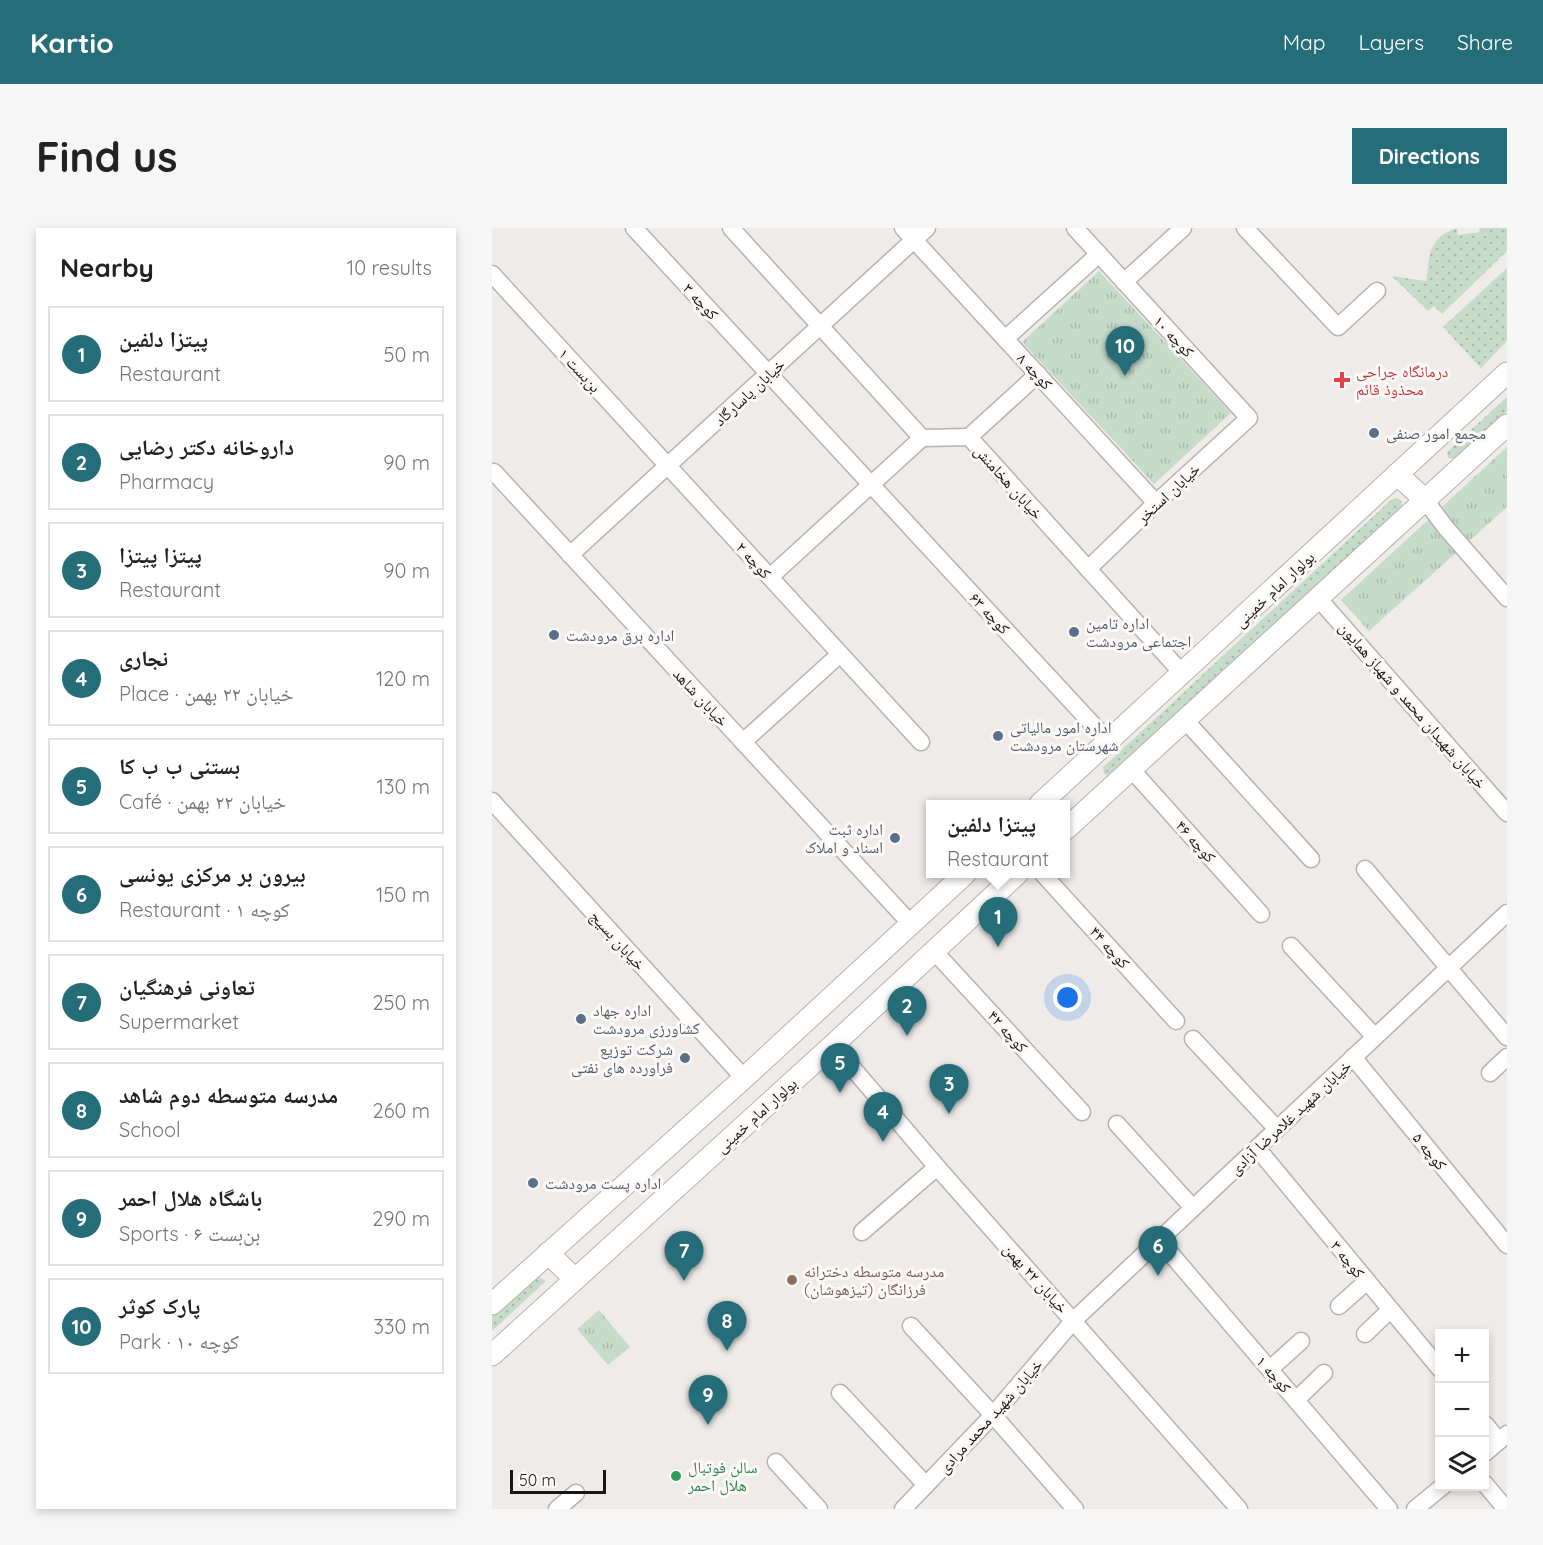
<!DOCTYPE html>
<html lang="en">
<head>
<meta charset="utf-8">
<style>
	:root { --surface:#fff; --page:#f6f6f6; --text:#222; --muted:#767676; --line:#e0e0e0; --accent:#266d7a }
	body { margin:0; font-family:Quicksand,"Noto Naskh Arabic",sans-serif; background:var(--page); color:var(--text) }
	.controls { position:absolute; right:18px; bottom:18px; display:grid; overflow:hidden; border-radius:0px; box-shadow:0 3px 9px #0003 }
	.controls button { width:54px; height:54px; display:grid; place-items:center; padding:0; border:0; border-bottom:2px solid var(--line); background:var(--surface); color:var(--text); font:30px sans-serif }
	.scale { position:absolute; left:18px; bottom:15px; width:96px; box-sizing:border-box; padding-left:6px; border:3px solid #191716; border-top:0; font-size:16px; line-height:21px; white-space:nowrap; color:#191716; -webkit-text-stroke:4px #fcf9f6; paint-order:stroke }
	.you { position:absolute; left:576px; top:770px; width:21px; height:21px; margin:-15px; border:4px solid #fff; border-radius:50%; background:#1a73e8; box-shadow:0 0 0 9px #1a73e833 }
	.badge { display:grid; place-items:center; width:39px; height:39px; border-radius:50%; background:var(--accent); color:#fff; font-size:20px; font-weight:700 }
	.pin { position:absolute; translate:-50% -50px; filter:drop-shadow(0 2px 3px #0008) }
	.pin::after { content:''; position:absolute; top:32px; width:21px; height:18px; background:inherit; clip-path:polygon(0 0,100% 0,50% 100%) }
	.popup { position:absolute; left:434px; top:572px; width:144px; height:78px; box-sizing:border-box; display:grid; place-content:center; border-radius:0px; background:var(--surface); filter:drop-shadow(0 2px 4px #0005); font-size:20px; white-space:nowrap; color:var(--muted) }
	.popup b { font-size:22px; color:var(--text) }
	.popup::after { content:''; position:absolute; left:50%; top:100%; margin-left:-12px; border:12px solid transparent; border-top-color:var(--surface) }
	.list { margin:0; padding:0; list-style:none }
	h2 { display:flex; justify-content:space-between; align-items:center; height:78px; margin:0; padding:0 24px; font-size:26px }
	h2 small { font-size:20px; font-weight:400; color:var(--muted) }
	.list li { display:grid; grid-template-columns:39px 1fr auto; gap:18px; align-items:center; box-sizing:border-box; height:96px; margin:0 12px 12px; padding:0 12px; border:2px solid var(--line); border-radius:0px }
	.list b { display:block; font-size:22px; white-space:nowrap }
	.list p { margin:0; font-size:20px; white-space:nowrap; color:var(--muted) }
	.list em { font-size:20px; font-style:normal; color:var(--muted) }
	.icon { flex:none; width:33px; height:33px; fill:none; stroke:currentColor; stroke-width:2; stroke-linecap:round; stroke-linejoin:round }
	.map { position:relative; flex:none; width:1015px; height:1281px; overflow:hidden; border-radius:0px }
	header { display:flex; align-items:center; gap:36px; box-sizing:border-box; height:84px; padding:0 30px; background:var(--accent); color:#fff }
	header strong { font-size:28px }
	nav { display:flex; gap:33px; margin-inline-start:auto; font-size:21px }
	.intro { display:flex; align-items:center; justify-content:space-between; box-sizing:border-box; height:144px; padding:0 36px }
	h1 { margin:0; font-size:42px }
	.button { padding:15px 27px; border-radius:0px; background:var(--accent); color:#fff; font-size:21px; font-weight:700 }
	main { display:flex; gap:36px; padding:0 36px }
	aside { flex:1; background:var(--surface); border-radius:0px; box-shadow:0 3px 9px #0003 }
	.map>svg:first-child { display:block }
	.grass { fill:url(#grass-dots) }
	.park { fill:url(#park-tufts) }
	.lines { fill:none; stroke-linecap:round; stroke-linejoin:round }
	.minor-casing { stroke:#b5b2af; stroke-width:19 }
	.major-casing { stroke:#b5b2af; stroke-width:23 }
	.minor { stroke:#fff; stroke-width:16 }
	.major { stroke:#fff; stroke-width:21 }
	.health-dot { fill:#e0444e; stroke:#fcf9f6; stroke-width:2 }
	.service-dot { fill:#5c6f8a; stroke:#fcf9f6; stroke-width:2 }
	.education-dot { fill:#8d6e63; stroke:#fcf9f6; stroke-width:2 }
	.leisure-dot { fill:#2e9e5b; stroke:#fcf9f6; stroke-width:2 }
	.labels { text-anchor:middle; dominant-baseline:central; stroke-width:6; stroke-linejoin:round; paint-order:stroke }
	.street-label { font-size:16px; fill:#191716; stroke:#fcf9f6 }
	.health-label { font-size:16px; fill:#be3a42; stroke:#fcf9f6; text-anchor:start }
	.service-label { font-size:16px; fill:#4e5e75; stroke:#fcf9f6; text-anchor:start }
	.education-label { font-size:16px; fill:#785e54; stroke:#fcf9f6; text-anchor:start }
	.leisure-label { font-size:16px; fill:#27864d; stroke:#fcf9f6; text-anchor:start }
</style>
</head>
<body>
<header>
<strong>Kartio</strong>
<nav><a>Map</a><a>Layers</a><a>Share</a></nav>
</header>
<div class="intro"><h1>Find us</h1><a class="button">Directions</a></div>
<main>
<aside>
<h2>Nearby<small>10 results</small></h2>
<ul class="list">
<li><span class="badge">1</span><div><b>پیتزا دلفین</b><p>Restaurant</p></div><em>50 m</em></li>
<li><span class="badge">2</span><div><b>داروخانه دکتر رضایی</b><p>Pharmacy</p></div><em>90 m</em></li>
<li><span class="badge">3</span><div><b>پیتزا پیتزا</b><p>Restaurant</p></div><em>90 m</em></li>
<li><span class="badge">4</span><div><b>نجاری</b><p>Place · خیابان ۲۲ بهمن</p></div><em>120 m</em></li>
<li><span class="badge">5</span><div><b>بستنی ب ب کا</b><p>Café · خیابان ۲۲ بهمن</p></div><em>130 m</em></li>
<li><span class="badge">6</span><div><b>بیرون بر مرکزی یونسی</b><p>Restaurant · کوچه ۱</p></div><em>150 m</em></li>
<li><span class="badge">7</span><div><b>تعاونی فرهنگیان</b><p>Supermarket</p></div><em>250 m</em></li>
<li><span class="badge">8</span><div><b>مدرسه متوسطه دوم شاهد</b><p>School</p></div><em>260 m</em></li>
<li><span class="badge">9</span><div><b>باشگاه هلال احمر</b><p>Sports · بن‌بست ۶</p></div><em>290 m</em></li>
<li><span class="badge">10</span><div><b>پارک کوثر</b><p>Park · کوچه ۱۰</p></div><em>330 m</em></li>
</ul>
</aside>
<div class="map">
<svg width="1015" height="1281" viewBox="0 0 1015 1281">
	<defs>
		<pattern id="grass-dots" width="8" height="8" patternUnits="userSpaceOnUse" patternTransform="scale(1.5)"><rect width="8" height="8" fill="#c7dbcb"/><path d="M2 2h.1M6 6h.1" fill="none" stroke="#aabbae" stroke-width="1.8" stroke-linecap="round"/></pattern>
		<pattern id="park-tufts" width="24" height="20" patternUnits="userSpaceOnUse" patternTransform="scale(1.5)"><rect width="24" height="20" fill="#c7dbcb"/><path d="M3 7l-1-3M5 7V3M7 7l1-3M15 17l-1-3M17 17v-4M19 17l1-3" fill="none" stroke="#aabbae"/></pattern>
	</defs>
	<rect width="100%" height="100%" fill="#efebe9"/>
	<g class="grass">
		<path d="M965,0L966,7L988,4L987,0H1015V23L950,86L942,78L936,83L900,48L934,53C938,26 936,10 965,0Z"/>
		<polygon points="1015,40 1015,113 989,140 951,99"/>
		<polygon points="1015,169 1015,184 964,231 956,230 955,224"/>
		<polygon points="905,270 910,274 910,280 617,548 612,546 611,539 900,271"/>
		<polygon points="43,1046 54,1053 0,1103 0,1086"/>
	</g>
	<g class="park">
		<polygon points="607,43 739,185 662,256 530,114"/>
		<polygon points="1015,219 1015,279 877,403 849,372"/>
		<polygon points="107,1082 138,1119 116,1137 85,1101"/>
	</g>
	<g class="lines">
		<g class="minor-casing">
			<g id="minor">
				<polyline points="142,0 616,513"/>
				<polyline points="239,0 430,210 477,209 690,445"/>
				<polyline points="411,0 664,275"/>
				<polyline points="583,0 757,190 664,275 596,341"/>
				<polyline points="753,0 846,99 885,63"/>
				<polyline points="0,46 429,514"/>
				<polyline points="632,54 691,0"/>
				<polyline points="513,111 607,26"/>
				<polyline points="477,209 546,146"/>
				<polyline points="0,246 2,244 419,696"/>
				<polyline points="933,272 954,300 1015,370"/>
				<polyline points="78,327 435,0"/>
				<polyline points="278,349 430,210"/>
				<polyline points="826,370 1015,585"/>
				<polyline points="693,492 819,631"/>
				<polyline points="251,514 348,426"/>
				<polyline points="639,541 769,686"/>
				<polyline points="0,573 252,850"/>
				<polyline points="873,641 1015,809"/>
				<polyline points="551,646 684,793"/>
				<polyline points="799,718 883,809"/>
				<polyline points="441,722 590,884"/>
				<polyline points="701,811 785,901"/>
				<polyline points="341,817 445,939 747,1281"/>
				<polyline points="861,829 1015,1017"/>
				<polyline points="998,845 1015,829"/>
				<polyline points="625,896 701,980"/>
				<polyline points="765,920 948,1141"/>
				<polyline points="370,1004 445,939"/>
				<polyline points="667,1012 897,1281"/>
				<polyline points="847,1078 874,1054"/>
				<polyline points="419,1098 501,1187 583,1281"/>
				<polyline points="873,1106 898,1082"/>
				<polyline points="778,1141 809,1113"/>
				<polyline points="348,1165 434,1257"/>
				<polyline points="804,1172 832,1145"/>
				<polyline points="993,1196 1007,1213"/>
				<polyline points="993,1225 1015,1206"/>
				<polyline points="284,1234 327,1281"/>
				<polyline points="993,1256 1014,1281"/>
				<polyline points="65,1281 84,1265"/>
				<polyline points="411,1281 501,1187 582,1092 1015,685"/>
				<polyline points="923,1281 951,1258"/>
			</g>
		</g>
		<g class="major-casing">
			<g id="major">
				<polyline points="905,246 933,272"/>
				<polyline points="548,576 1015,145"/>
				<polyline points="574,601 1015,197"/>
				<polyline points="56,1025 83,1051"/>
				<polyline points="0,1076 252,850 473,646"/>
				<polyline points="0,1127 341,817 525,646"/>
			</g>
		</g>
		<use href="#minor" class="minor"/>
		<use href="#major" class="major"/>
	</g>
	<path class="health-dot" d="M847 143h6v6h6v6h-6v6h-6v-6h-6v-6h6z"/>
	<g class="service-dot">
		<circle cx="882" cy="205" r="6"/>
		<circle cx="582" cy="404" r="6"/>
		<circle cx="62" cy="407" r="6"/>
		<circle cx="506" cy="508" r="6"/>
		<circle cx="403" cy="610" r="6"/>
		<circle cx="89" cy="791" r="6"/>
		<circle cx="193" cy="830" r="6"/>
		<circle cx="41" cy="955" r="6"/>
	</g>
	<circle class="education-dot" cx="300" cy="1052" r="6"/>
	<circle class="leisure-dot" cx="184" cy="1248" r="6"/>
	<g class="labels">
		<g class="street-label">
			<text transform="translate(209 73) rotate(47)">کوچه ۳</text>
			<text transform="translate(682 108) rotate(47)">کوچه ۱۰</text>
			<text transform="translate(88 142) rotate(47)">بن‌بست ۱</text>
			<text transform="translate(543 143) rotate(47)">کوچه ۸</text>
			<text transform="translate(257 164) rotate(-43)">خیابان پاسارگاد</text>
			<text transform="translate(517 254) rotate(48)">خیابان هخامنش</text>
			<text transform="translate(676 265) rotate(-43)">خیابان استخر</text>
			<text transform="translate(262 332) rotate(48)">کوچه ۲</text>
			<text transform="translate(782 361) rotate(-43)">بولوار امام خمینی</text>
			<text transform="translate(498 385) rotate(47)">کوچه ۶۳</text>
			<text transform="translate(209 469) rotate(47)">خیابان شاهد</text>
			<text transform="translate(921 477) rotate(49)">خیابان شهیدان محمد و شهباز همایون</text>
			<text transform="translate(704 613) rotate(48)">کوچه ۴۶</text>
			<text transform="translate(126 712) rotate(48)">خیابان بسیج</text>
			<text transform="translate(618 719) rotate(48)">کوچه ۴۴</text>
			<text transform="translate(516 803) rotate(48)">کوچه ۴۲</text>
			<text transform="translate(264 887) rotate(-42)">بولوار امام خمینی</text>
			<text transform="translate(798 889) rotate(-43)">خیابان شهید غلامرضا آزادی</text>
			<text transform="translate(938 923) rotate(51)">کوچه ۵</text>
			<text transform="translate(856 1031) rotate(51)">کوچه ۳</text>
			<text transform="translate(544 1050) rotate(48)">خیابان ۲۲ بهمن</text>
			<text transform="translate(782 1146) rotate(49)">کوچه ۱</text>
			<text transform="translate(498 1188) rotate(-48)">خیابان شهید محمد مرادی</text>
		</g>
		<g class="health-label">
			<text x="864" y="143">درمانگاه جراحی<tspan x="864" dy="18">محذوذ قائم</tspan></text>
		</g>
		<g class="service-label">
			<text x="894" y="205">مجمع امور صنفی</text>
			<text x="594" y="395">اداره تامین<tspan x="594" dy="18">اجتماعی مرودشت</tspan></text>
			<text x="74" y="407">اداره برق مرودشت</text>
			<text x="518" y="499">اداره امور مالیاتی<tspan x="518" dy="18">شهرستان مرودشت</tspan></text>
			<text x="391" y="601" text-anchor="end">اداره ثبت<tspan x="391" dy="18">اسناد و املاک</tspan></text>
			<text x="101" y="782">اداره جهاد<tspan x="101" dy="18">کشاورزی مرودشت</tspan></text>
			<text x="181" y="821" text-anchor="end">شرکت توزیع<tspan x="181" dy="18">فراورده های نفتی</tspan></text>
			<text x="53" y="955">اداره پست مرودشت</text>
		</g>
		<g class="education-label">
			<text x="312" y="1043">مدرسه متوسطه دخترانه<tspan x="312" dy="18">فرزانگان (تیزهوشان)</tspan></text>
		</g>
		<g class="leisure-label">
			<text x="196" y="1239">سالن فوتبال<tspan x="196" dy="18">هلال احمر</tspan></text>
		</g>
	</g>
</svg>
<div class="controls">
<button>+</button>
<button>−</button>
<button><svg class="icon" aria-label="layers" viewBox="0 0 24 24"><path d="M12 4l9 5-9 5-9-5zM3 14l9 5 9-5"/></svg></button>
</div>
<div class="scale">50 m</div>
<div class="you"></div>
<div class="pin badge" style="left:506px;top:719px">1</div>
<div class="popup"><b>پیتزا دلفین</b>Restaurant</div>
<div class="pin badge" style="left:415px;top:808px">2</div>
<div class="pin badge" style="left:457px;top:886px">3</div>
<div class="pin badge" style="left:391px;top:914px">4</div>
<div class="pin badge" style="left:348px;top:865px">5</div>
<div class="pin badge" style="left:666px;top:1048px">6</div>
<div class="pin badge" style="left:192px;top:1053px">7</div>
<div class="pin badge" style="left:235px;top:1123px">8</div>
<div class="pin badge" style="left:216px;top:1197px">9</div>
<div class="pin badge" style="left:633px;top:148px">10</div>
</div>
</main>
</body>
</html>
